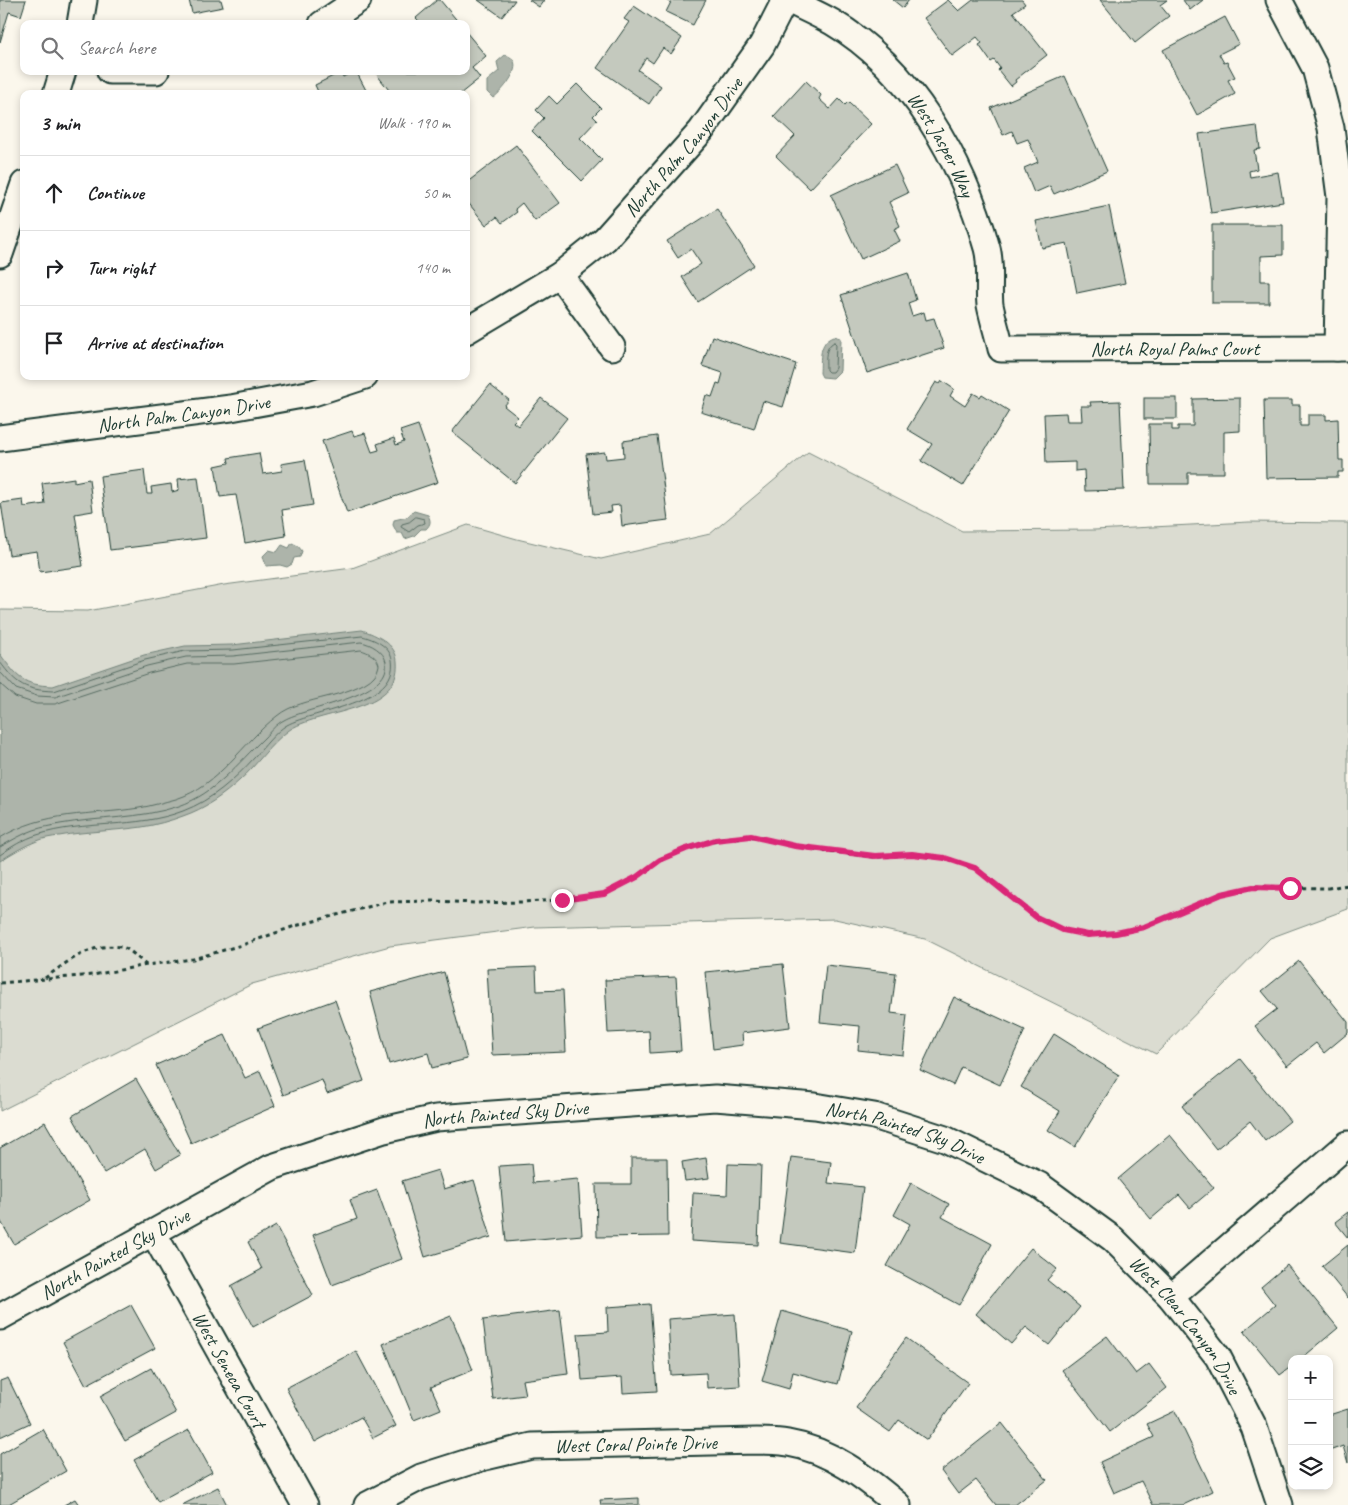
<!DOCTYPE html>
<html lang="en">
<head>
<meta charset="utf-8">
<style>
	:root { --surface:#fff; --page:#f6f6f6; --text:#202124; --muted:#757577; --line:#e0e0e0 }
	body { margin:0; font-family:Caveat,sans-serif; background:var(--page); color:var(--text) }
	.controls { position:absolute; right:15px; bottom:15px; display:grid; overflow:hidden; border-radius:10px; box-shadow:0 2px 8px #0003 }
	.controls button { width:45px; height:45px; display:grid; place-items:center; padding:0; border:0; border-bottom:1px solid var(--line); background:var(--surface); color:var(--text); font:25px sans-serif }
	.stop { position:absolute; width:15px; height:15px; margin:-11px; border:4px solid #db2777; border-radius:50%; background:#fff }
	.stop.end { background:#db2777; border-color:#fff; box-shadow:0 1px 5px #0008 }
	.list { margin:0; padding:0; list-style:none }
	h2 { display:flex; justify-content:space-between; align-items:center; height:65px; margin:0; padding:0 20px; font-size:21px }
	h2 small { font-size:16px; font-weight:400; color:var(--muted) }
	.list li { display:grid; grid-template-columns:32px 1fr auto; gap:15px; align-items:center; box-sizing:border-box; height:75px; padding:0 20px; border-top:1px solid var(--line) }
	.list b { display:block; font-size:19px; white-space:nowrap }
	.list em { font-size:16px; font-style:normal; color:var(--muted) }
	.icon { flex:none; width:28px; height:28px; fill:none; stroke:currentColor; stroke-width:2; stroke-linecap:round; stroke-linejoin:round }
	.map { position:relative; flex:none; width:1348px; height:1505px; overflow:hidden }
	.search { position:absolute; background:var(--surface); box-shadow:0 2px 8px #0003; left:20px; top:20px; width:450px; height:55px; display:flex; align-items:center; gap:12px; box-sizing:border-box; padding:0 18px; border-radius:10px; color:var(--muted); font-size:19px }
	.panel { position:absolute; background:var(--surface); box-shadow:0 2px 8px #0003; left:20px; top:90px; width:450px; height:290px; border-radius:10px }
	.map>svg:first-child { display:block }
	.green { fill:#dbdcd1; stroke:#7d8c82 }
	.water { fill:#adb4aa; stroke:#74847b }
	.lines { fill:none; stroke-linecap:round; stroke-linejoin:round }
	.shore { stroke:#586d63; stroke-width:1 }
	.building { fill:#c4c9be; stroke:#1f3d34 }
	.street-casing { stroke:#1f3d34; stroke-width:29 }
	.path { stroke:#1f3d34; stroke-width:3; stroke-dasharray:4 4; stroke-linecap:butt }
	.street { stroke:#fbf7ec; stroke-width:25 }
	.route { stroke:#db2777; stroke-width:6 }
	.labels { text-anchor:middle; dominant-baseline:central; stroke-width:4; stroke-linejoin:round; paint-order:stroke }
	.street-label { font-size:20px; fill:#1f3d34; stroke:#fbf7ec }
</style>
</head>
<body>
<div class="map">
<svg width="1348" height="1505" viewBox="0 0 1348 1505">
	<rect width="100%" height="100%" fill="#fbf7ec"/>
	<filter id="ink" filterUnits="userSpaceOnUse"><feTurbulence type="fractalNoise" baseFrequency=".02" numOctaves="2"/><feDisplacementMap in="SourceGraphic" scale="10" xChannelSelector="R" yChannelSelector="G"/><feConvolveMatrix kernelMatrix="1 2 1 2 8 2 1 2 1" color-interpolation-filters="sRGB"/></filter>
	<g filter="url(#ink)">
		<polygon class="green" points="808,452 962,531 1094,530 1249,522 1348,523 1348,909 1270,938 1156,1054 925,939 835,919 535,927 390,946 252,984 0,1111 0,610 88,611 224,585 352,568 468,525 517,539 601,559 710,534"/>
		<g class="water">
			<path d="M505,55C529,61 503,91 493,98L487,92V81L499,71L497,62Z"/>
			<path d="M834,336L841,338L840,371L833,378L822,377L820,373C821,359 818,342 834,336Z"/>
			<path d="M414,511L428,515C431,521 431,524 426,529H421L414,536L405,539L402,533H397L393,525L394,520L407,517Z"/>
			<polygon points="292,543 298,546 302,551 300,557 294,558 292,564 287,567 280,565 266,566 263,556 269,550 277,552 282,545 289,548"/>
			<path d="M362,630C377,635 396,644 397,661C402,714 317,709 288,731C269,745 257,765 240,780C224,795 204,809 183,816C170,821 155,825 142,827C115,831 87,831 59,836C52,837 44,838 37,841C24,846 12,853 0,861V654C18,678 22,685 53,686L144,655L185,646L232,645Z"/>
		</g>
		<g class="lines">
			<g class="shore">
				<path d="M834,342L836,344L835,368L832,372H828L826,370C826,359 824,347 834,342Z"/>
				<polygon points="416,517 424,519 425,523 418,525 409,532 401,527 402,524 409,522"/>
				<path d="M0,662C17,685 25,690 54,691L145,660L185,651L233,650L362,636C374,639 390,646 392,660C399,704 314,710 287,725C276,731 263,748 255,757C234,780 212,800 183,811C136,829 84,820 37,835C24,839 11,847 0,855"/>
				<path d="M0,672L16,689L37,696L55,697L147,666L186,657L233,656L361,642C371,644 384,651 386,662C392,697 306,707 284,720C276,724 270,732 264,738C237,764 216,793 179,806C140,819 99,817 60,824C51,826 42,827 34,830C22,834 11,841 0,847"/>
				<path d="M0,684L15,697L36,704H55L149,673L187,664H234L361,650C368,652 378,657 379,665C378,669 377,673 374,676C366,686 339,694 326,697C311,701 290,705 277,716C242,743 220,785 176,799C164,802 151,806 139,808C90,816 45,810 0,838"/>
			</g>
		</g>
		<g class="building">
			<polygon points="0,0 26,0 21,16 9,12 0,42"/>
			<polygon points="189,0 221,0 223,7 192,13"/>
			<polygon points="437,0 440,0 460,24 417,24 420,22 416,18"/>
			<polygon points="478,0 515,0 502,17"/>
			<polygon points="529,0 544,0 539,7"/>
			<polygon points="666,0 706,0 693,25 666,12 671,2"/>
			<polygon points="893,0 909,0 903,8"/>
			<polygon points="948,0 959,11 973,0 1022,0 1025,4 1013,12 1047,55 1015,80 1016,82 1011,86 998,70 1000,68 994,60 991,62 979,45 982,43 977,37 952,56 924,18"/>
			<polygon points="1100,0 1167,0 1160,5 1169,16 1135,43"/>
			<polygon points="1183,0 1203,0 1190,10"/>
			<polygon points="634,6 682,38 671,54 663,48 653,63 646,58 638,70 661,86 649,104 597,68 629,22 624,19"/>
			<polygon points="1225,17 1239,44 1219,54 1224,63 1227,62 1235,77 1228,80 1235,94 1197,115 1163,50"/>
			<polygon points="466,32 486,56 472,68 480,78 460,94 392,94 374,71 466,71"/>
			<polygon points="354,71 356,71 368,94 319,94 315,85 341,72 343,77"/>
			<polygon points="1065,76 1107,171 1054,194 1050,186 1034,193 1024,168 1038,162 1028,139 1017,143 1012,131 1003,135 991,108"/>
			<polygon points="806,81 821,95 819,99 830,109 839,99 845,105 848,102 871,124 810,189 776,156 795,136 774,116"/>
			<polygon points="577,84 601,108 593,116 597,120 580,138 602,160 582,181 532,131 544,118 536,110 549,96 557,104"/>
			<polygon points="1257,126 1260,149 1254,150 1257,169 1249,171 1250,177 1278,172 1283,202 1211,213 1199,134"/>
			<polygon points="516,145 560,203 535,221 522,203 515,209 517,212 502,223 497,217 486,225 466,200 466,183"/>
			<polygon points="895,165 908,193 889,202 900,226 894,229 900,241 861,259 831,195"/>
			<polygon points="1109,206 1125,283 1077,293 1067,243 1042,248 1036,221"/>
			<polygon points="717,209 754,265 698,302 682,277 701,264 691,249 678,258 667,241"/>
			<polygon points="1212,225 1283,225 1283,255 1261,256 1261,281 1269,281 1269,303 1212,303"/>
			<polygon points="908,273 916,300 908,303 912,316 924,312 926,320 934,318 944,348 867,373 841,295"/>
			<polygon points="712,336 796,364 783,407 763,401 754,429 701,412 706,395 712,397 717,383 720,384 723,373 702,366"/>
			<polygon points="942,381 954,389 950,396 965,406 973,393 980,397 982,394 1009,411 963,486 921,461 932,444 907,429 936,382 940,384"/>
			<polygon points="490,385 509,400 504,406 518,417 513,422 518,426 541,398 567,418 515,483 452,432"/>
			<rect x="1144" y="398" width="33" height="21"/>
			<polygon points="1240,398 1240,431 1224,432 1224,473 1188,473 1188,484 1150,484 1149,424 1172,424 1172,430 1178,430 1178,426 1193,426 1193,399"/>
			<polygon points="1264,400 1292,400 1292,405 1300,405 1300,426 1308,426 1308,415 1326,415 1326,420 1338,419 1339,460 1343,460 1343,472 1338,472 1338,477 1266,478"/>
			<polygon points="1120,401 1124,490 1085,491 1084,470 1075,471 1075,462 1046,463 1044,414 1066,413 1067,421 1082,421 1081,406 1091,406 1090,402"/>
			<polygon points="418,425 438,482 347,513 322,441 352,431 354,436 365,433 372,452 379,450 377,444 394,438 396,445 404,442 400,431"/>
			<polygon points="657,436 668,520 622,526 620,505 611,506 612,512 593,514 586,454 605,452 606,459 624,457 623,441"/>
			<polygon points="259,453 263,474 282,471 281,464 305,460 313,505 282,510 286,536 245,543 236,495 220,497 215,466 229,463 228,458"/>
			<polygon points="144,470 147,494 152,494 151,487 171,484 172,492 179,490 178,479 198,477 206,538 110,550 100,476"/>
			<polygon points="74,478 74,482 89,479 93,511 75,514 83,566 40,572 37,551 9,555 1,503 23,500 24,507 45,504 42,483"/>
			<polygon points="1299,961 1348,1022 1348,1033 1324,1053 1316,1043 1287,1066 1255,1026 1277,1009 1262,991"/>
			<polygon points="783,964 790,1027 742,1033 743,1045 713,1049 705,972"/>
			<polygon points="826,965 896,973 891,1013 907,1015 903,1055 858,1050 860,1026 820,1022"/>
			<polygon points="536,967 537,991 563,990 566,1052 492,1055 487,969"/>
			<polygon points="444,972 467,1059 432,1068 428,1053 389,1064 370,992"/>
			<polygon points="676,977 681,1051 650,1053 649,1031 608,1033 605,980"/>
			<polygon points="954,997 1025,1030 1000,1085 961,1067 953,1085 920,1070"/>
			<polygon points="335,1000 364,1081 327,1094 322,1080 283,1095 258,1028"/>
			<polygon points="1054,1034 1119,1075 1075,1147 1048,1130 1060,1111 1021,1087"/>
			<polygon points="225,1035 245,1078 260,1071 275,1106 191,1143 156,1065"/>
			<polygon points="1240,1059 1290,1121 1265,1141 1250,1121 1216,1149 1182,1106"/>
			<polygon points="136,1079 180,1155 156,1169 145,1149 104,1173 72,1116"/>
			<polygon points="45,1122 90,1200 14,1244 0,1220 0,1148"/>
			<polygon points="1170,1135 1214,1188 1190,1208 1179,1195 1151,1219 1118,1179"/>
			<polygon points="791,1157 831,1162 828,1183 863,1187 855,1253 780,1243"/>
			<polygon points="631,1158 667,1158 668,1236 597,1237 596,1184 631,1184"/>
			<polygon points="706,1158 709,1178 685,1181 682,1162"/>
			<polygon points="531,1164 533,1183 578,1179 582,1235 506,1242 499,1166"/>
			<polygon points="728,1164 761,1165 758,1245 691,1241 693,1193 727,1195"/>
			<polygon points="438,1170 444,1189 474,1180 491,1237 425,1257 402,1181"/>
			<polygon points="911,1183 949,1204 942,1217 992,1244 959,1305 887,1266 910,1224 894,1215"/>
			<polygon points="377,1190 402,1259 332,1285 313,1235 357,1219 350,1200"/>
			<polygon points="1348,1212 1348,1238 1335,1222"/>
			<polygon points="276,1226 313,1295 253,1327 231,1286 262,1269 248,1242"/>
			<polygon points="1348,1245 1348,1298 1322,1266"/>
			<polygon points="1031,1248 1057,1269 1047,1280 1080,1307 1049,1345 1026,1327 1011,1344 976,1314"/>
			<polygon points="1287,1265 1338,1328 1301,1359 1292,1359 1292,1366 1280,1375 1244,1331 1275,1305 1261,1287"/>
			<polygon points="650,1304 657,1391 623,1393 622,1377 582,1380 578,1334 608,1332 607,1307"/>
			<polygon points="131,1305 155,1348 86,1385 63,1342"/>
			<polygon points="560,1310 568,1374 522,1380 525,1395 493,1399 483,1320"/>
			<polygon points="782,1311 852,1331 838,1384 793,1372 789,1389 762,1381"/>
			<polygon points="735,1314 740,1386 707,1388 706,1373 671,1375 668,1319"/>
			<polygon points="451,1316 473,1370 431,1387 441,1409 414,1420 383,1344"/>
			<polygon points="1107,1336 1136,1374 1149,1364 1167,1388 1110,1432 1062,1370"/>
			<polygon points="906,1338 968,1383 927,1440 899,1420 890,1432 856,1408"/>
			<polygon points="356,1351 396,1426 373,1438 361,1417 315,1442 286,1388"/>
			<polygon points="151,1368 176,1413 125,1441 100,1396"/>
			<polygon points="8,1378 30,1423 0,1437 0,1381"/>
			<polygon points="1348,1409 1348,1463 1343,1446 1329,1451 1329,1415"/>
			<polygon points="1175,1411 1213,1491 1183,1505 1153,1505 1141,1481 1114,1493 1100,1462 1154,1437 1147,1424"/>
			<polygon points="1002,1423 1047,1480 1015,1505 996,1505 976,1480 958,1494 941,1471"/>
			<polygon points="43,1429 66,1471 7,1505 0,1505 0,1454"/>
			<polygon points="189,1430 212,1472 158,1502 134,1460"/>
			<polygon points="218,1487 227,1505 182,1505"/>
			<polygon points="639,1498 639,1505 601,1505 600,1500"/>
			<polygon points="75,1499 79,1505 64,1505"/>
		</g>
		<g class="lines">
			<g class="street-casing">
				<g id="street">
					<path id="s1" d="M788,0C802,7 818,14 832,22C912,69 963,162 987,248C992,266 988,287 990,305C993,320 998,335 1001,349L1348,348"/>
					<polyline points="1279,0 1315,68 1331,128 1340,197 1337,348"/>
					<polyline points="80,24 84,0"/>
					<polyline points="322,24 358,0"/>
					<polyline points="110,71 156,71"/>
					<polyline points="56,94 63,71"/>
					<polyline points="0,254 24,184"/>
					<polyline points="560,275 612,347"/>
					<path id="s2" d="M466,331L560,275L605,239L701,131L762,45L785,0"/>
					<path id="s3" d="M0,438L231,408L313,393L365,376"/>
					<path id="s4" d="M154,1234L305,1505"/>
					<polyline points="1171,1297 1348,1144"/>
					<path id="s5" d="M0,1317L272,1167L384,1130L436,1118L715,1098L815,1106L874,1116L945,1139L1039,1185L1113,1239L1171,1297L1218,1357L1254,1427L1280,1505"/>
					<path id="s6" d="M367,1505L421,1477L481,1458L532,1446L757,1441C767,1441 778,1441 788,1443C831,1450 866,1478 898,1505"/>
				</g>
			</g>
			<g class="path">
				<path d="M45,978C67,962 92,942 121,947C129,948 140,960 146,965"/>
				<polyline points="0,983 93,975 147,965 193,959 245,944 295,926 387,902 434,901 474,903 522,902 562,900 604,894 637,877 660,860 686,849 715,840 751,836 795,846 875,857 912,854 945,858 975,868 1036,917 1063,930 1088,935 1116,933 1144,927 1222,894 1253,887 1328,888 1348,885"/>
			</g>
			<use href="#street" class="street"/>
		</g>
	</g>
	<g class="lines" filter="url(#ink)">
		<polyline class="route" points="562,900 604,894 637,877 660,860 686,849 715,840 751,836 795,846 875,856 912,854 945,858 975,868 1036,917 1063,930 1088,935 1116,933 1144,927 1222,894 1253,887 1290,888"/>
	</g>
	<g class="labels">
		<g class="street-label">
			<text stroke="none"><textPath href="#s2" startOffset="288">North Palm Canyon Drive</textPath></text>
			<text stroke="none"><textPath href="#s1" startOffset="216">West Jasper Way</textPath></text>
			<text stroke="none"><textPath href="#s1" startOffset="606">North Royal Palms Court</textPath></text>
			<text stroke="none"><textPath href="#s3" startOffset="185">North Palm Canyon Drive</textPath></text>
			<text stroke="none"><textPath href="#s5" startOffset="551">North Painted Sky Drive</textPath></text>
			<text stroke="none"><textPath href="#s5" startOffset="956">North Painted Sky Drive</textPath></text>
			<text stroke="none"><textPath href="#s5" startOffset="131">North Painted Sky Drive</textPath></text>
			<text stroke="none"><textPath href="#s5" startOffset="1306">West Clear Canyon Drive</textPath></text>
			<text stroke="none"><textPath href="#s4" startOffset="155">West Seneca Court</textPath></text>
			<text stroke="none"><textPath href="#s6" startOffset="280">West Coral Pointe Drive</textPath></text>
		</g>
	</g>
</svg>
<div class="controls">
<button>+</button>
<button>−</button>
<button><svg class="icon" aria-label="layers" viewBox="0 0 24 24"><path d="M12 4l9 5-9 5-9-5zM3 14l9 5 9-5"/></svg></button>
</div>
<div class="stop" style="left:1290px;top:888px"></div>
<div class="stop end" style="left:562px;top:900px"></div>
<div class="search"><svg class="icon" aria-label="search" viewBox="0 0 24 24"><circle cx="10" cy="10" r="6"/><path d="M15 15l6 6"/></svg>Search here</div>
<section class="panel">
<h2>3 min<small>Walk · 190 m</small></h2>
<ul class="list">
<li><svg class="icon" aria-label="ahead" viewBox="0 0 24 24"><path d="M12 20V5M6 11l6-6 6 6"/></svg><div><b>Continue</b></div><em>50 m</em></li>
<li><svg class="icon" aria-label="right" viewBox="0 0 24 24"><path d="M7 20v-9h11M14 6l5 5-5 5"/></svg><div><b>Turn right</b></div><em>140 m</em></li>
<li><svg class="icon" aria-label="arrive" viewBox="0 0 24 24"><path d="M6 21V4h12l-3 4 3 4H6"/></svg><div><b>Arrive at destination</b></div></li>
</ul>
</section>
</div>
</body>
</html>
